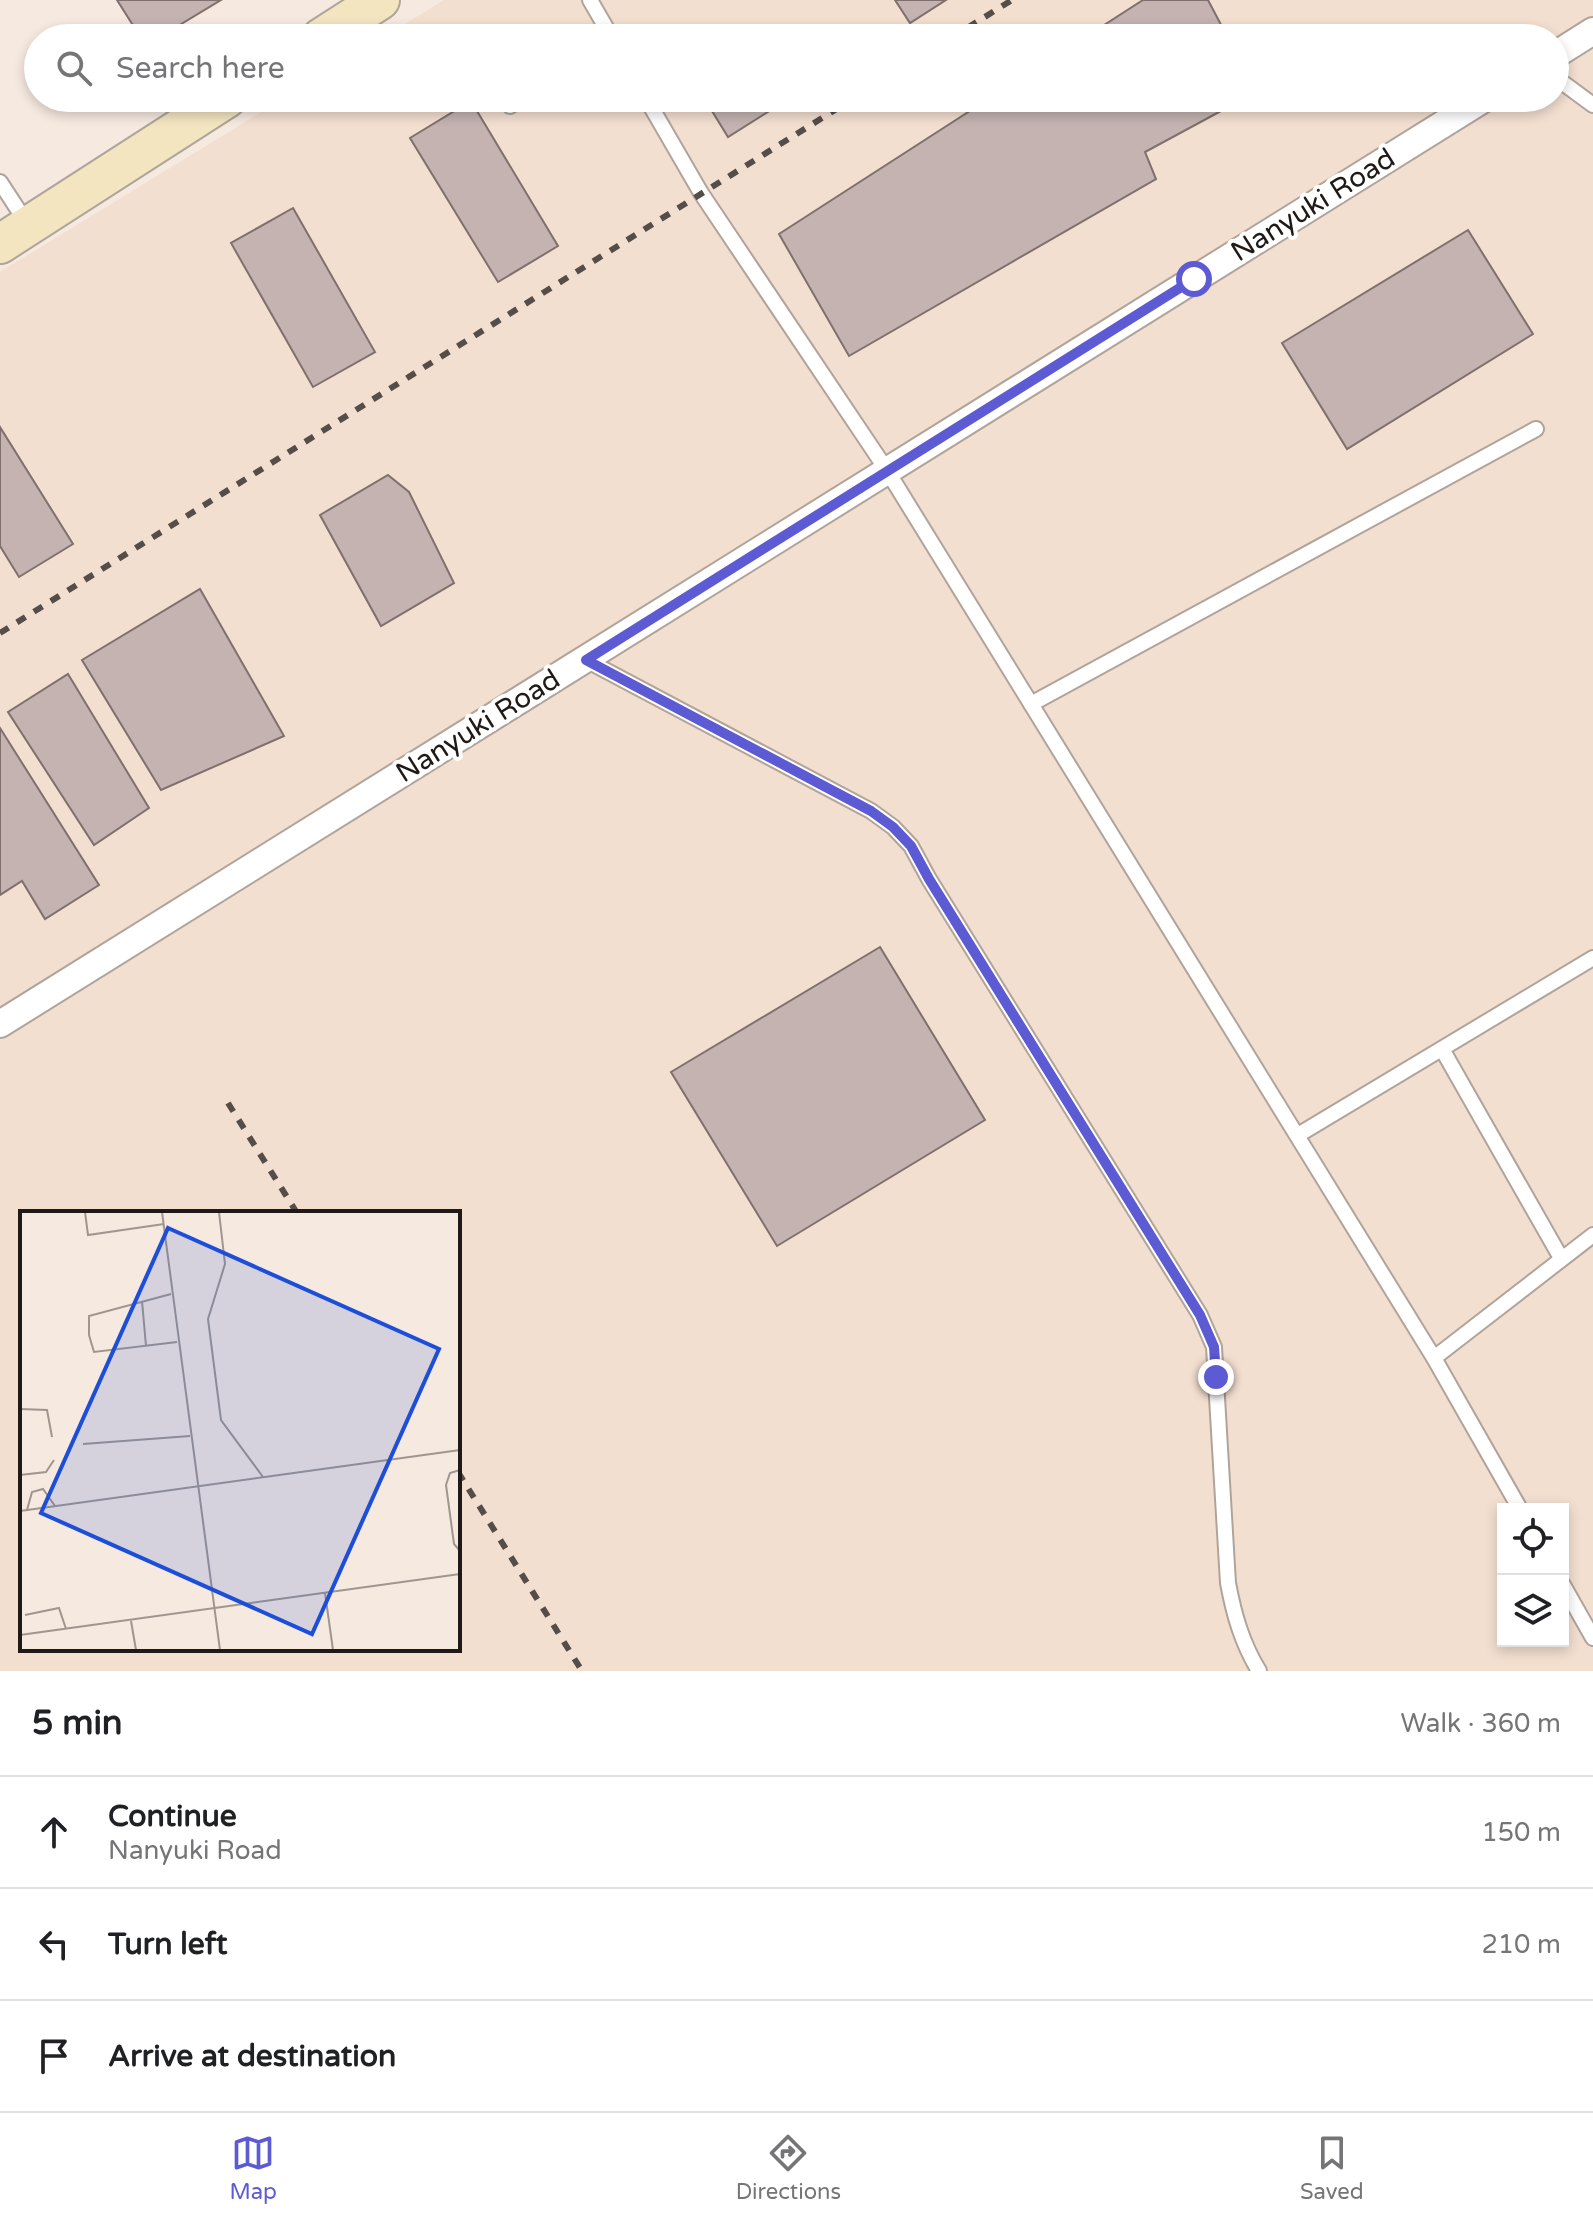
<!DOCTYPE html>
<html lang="en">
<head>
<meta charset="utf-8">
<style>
	:root { --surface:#fff; --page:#f6f6f6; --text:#202124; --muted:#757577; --line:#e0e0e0; --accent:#5d5bd4 }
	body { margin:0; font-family:"Varela Round",sans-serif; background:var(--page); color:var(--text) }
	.controls { position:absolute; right:24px; bottom:24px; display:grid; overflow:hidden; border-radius:0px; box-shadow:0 4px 12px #0003 }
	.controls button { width:72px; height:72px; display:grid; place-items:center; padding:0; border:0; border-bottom:2px solid var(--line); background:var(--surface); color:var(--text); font:40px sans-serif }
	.stop { position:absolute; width:24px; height:24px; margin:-18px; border:6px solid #5d5bd4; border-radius:50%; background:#fff }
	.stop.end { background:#5d5bd4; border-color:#fff; box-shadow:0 2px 8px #0008 }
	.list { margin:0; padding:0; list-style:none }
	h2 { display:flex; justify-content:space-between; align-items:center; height:104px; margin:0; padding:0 32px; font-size:34px }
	h2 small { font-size:26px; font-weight:400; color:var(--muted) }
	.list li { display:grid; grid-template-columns:52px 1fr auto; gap:24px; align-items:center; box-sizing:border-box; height:112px; padding:0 32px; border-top:2px solid var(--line) }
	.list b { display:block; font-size:30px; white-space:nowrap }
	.list p { margin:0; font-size:26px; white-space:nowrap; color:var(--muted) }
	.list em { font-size:26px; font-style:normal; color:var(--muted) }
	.icon { flex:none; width:44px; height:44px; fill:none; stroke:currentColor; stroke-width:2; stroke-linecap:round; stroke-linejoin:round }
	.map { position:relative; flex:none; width:1593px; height:1671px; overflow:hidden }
	.search { position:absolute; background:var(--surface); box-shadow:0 4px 12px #0003; left:24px; right:24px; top:24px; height:88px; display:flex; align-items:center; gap:20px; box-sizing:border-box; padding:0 28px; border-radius:44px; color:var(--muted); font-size:30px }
	.sheet { height:440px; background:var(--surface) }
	nav { display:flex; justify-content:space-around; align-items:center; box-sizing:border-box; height:112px; border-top:2px solid var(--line); background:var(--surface); font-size:22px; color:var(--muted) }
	nav a { display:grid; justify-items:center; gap:4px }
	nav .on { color:var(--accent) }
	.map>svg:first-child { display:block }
	.built { fill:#f3dfd0; fill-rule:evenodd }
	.building { fill:#c4b3b0; stroke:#7f706d; stroke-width:2 }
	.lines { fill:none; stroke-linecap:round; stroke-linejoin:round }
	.lane-casing { stroke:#b0a49a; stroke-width:18 }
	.street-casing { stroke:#b0a49a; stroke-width:30 }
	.secondary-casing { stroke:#b0a49a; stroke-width:42 }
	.lane { stroke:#fff; stroke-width:14 }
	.street { stroke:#fff; stroke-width:26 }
	.secondary { stroke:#f2e5c0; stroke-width:38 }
	.rail { stroke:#544d49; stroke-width:6; stroke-dasharray:10 10; stroke-linecap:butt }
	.route { stroke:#5d5bd4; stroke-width:10 }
	.labels { text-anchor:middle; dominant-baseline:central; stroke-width:8; stroke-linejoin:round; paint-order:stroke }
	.street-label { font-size:28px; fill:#1f1a17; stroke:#fff }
	.inset-road { fill:none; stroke:#a09690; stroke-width:2 }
	.view { fill:#1d4ed8; fill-opacity:0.15; stroke:#1d4ed8; stroke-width:4 }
	.inset-edge { fill:none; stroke:#1f1a17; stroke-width:4 }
</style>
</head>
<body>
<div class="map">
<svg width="1593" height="1671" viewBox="0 0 1593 1671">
	<rect width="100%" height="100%" fill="#f6e9e0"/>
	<path class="built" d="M444,0H1593V1671H0V272L284,98H1555V38H382ZM22,1213H458V1649H22ZM1503,1509H1563V1641H1503Z"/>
	<g class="building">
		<polygon points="117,0 221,0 158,38 141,38"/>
		<polygon points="895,0 946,0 910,23"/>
		<polygon points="1143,0 1208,0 1228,38 1084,38"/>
		<polygon points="741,28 748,38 724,38"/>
		<polygon points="704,98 785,98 787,100 728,137"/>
		<polygon points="990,98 1245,98 1145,152 1156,179 849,356 779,234"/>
		<polygon points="471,101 558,246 498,282 410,138"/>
		<polygon points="293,208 375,352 313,387 231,243"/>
		<polygon points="1468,230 1533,334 1347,449 1282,343"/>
		<polygon points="0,427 73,544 19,577 0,546"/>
		<polygon points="388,475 409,492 454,583 381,626 320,515"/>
		<polygon points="200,589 284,736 161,790 82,660"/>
		<polygon points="68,674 149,808 94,845 8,712"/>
		<polygon points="0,728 99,885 45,919 22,881 0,895"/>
		<polygon points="880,947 985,1120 777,1246 671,1072"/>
	</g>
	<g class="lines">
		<g class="lane-casing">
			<g id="lane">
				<polyline points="590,0 612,38"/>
				<polyline points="1555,77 1593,105"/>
				<polyline points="646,98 701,193 888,472 1434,1358 1520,1509"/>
				<polyline points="510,106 522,98"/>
				<polyline points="0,182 28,225"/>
				<path d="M586,660L871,811L893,827L911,846L929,879L1200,1315L1214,1347L1228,1583C1234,1615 1242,1643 1259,1671"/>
				<polyline points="1031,704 1536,429"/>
				<polyline points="1442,1049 1561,1258"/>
				<polyline points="1298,1135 1593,958"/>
				<polyline points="1434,1358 1593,1235"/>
				<polyline points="1563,1585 1593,1638"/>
			</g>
		</g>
		<g class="street-casing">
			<g id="street">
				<polyline points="1555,55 1593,31"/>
				<polyline points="0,1024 1485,98"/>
			</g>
		</g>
		<g class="secondary-casing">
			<g id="secondary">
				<polyline points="321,38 380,0"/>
				<polyline points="0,244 227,98"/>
			</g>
		</g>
		<use href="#lane" class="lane"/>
		<use href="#street" class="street"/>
		<use href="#secondary" class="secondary"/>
		<g class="rail">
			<polyline points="951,38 1012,0"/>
			<polyline points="0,633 854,98"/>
			<polyline points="228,1103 297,1213"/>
			<polyline points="458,1472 582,1671"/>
		</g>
	</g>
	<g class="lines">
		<polyline class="route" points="1194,279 586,660 871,811 893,827 911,846 929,879 1200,1315 1214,1347 1216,1377"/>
	</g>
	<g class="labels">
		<g class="street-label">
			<text transform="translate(1313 205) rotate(-32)">Nanyuki Road</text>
			<text transform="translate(478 726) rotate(-32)">Nanyuki Road</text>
		</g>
	</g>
	<g transform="translate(20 1211)">
		<rect width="440" height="440" fill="#f6e9e0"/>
		<path class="inset-road" d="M65,1L68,24L144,13M142,1L200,439M199,1L205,53L188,108L201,209L243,266M151,83L69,105V124L74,141L157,131M122,90L126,135M0,198L27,199L32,226M63,233L170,225M440,259L430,262L426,274L434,333L440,340M0,264L26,261L34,249M7,299L12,281L23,278L35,295M0,300L440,239M305,382L313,439M5,404L39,397L46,418M111,410L116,439M0,424L440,363"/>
		<path class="view" d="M148,17L419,138L292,423L21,302Z"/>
		<rect width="440" height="440" class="inset-edge"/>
	</g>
</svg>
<div class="controls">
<button><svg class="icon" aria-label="locate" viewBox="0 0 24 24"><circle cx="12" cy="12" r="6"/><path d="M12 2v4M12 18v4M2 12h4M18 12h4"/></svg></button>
<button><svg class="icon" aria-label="layers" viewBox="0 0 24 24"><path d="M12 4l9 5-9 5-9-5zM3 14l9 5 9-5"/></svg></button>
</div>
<div class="stop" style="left:1194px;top:279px"></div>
<div class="stop end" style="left:1216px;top:1377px"></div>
<div class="search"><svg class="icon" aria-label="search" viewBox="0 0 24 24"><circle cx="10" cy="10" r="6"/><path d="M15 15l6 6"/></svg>Search here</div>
</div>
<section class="sheet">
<h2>5 min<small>Walk · 360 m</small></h2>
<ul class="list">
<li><svg class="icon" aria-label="ahead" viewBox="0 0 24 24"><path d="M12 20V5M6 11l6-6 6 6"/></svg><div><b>Continue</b><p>Nanyuki Road</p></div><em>150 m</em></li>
<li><svg class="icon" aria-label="left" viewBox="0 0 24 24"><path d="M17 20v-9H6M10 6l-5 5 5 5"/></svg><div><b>Turn left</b></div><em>210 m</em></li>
<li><svg class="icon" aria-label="arrive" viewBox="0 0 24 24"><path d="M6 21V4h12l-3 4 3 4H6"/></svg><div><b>Arrive at destination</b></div></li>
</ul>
</section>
<nav>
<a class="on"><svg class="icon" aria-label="map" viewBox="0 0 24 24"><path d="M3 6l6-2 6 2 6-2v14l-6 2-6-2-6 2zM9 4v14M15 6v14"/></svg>Map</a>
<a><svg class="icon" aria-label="directions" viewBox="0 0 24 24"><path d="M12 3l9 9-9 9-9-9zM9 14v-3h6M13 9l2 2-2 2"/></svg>Directions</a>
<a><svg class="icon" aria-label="saved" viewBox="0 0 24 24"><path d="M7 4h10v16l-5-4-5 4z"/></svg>Saved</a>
</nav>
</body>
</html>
